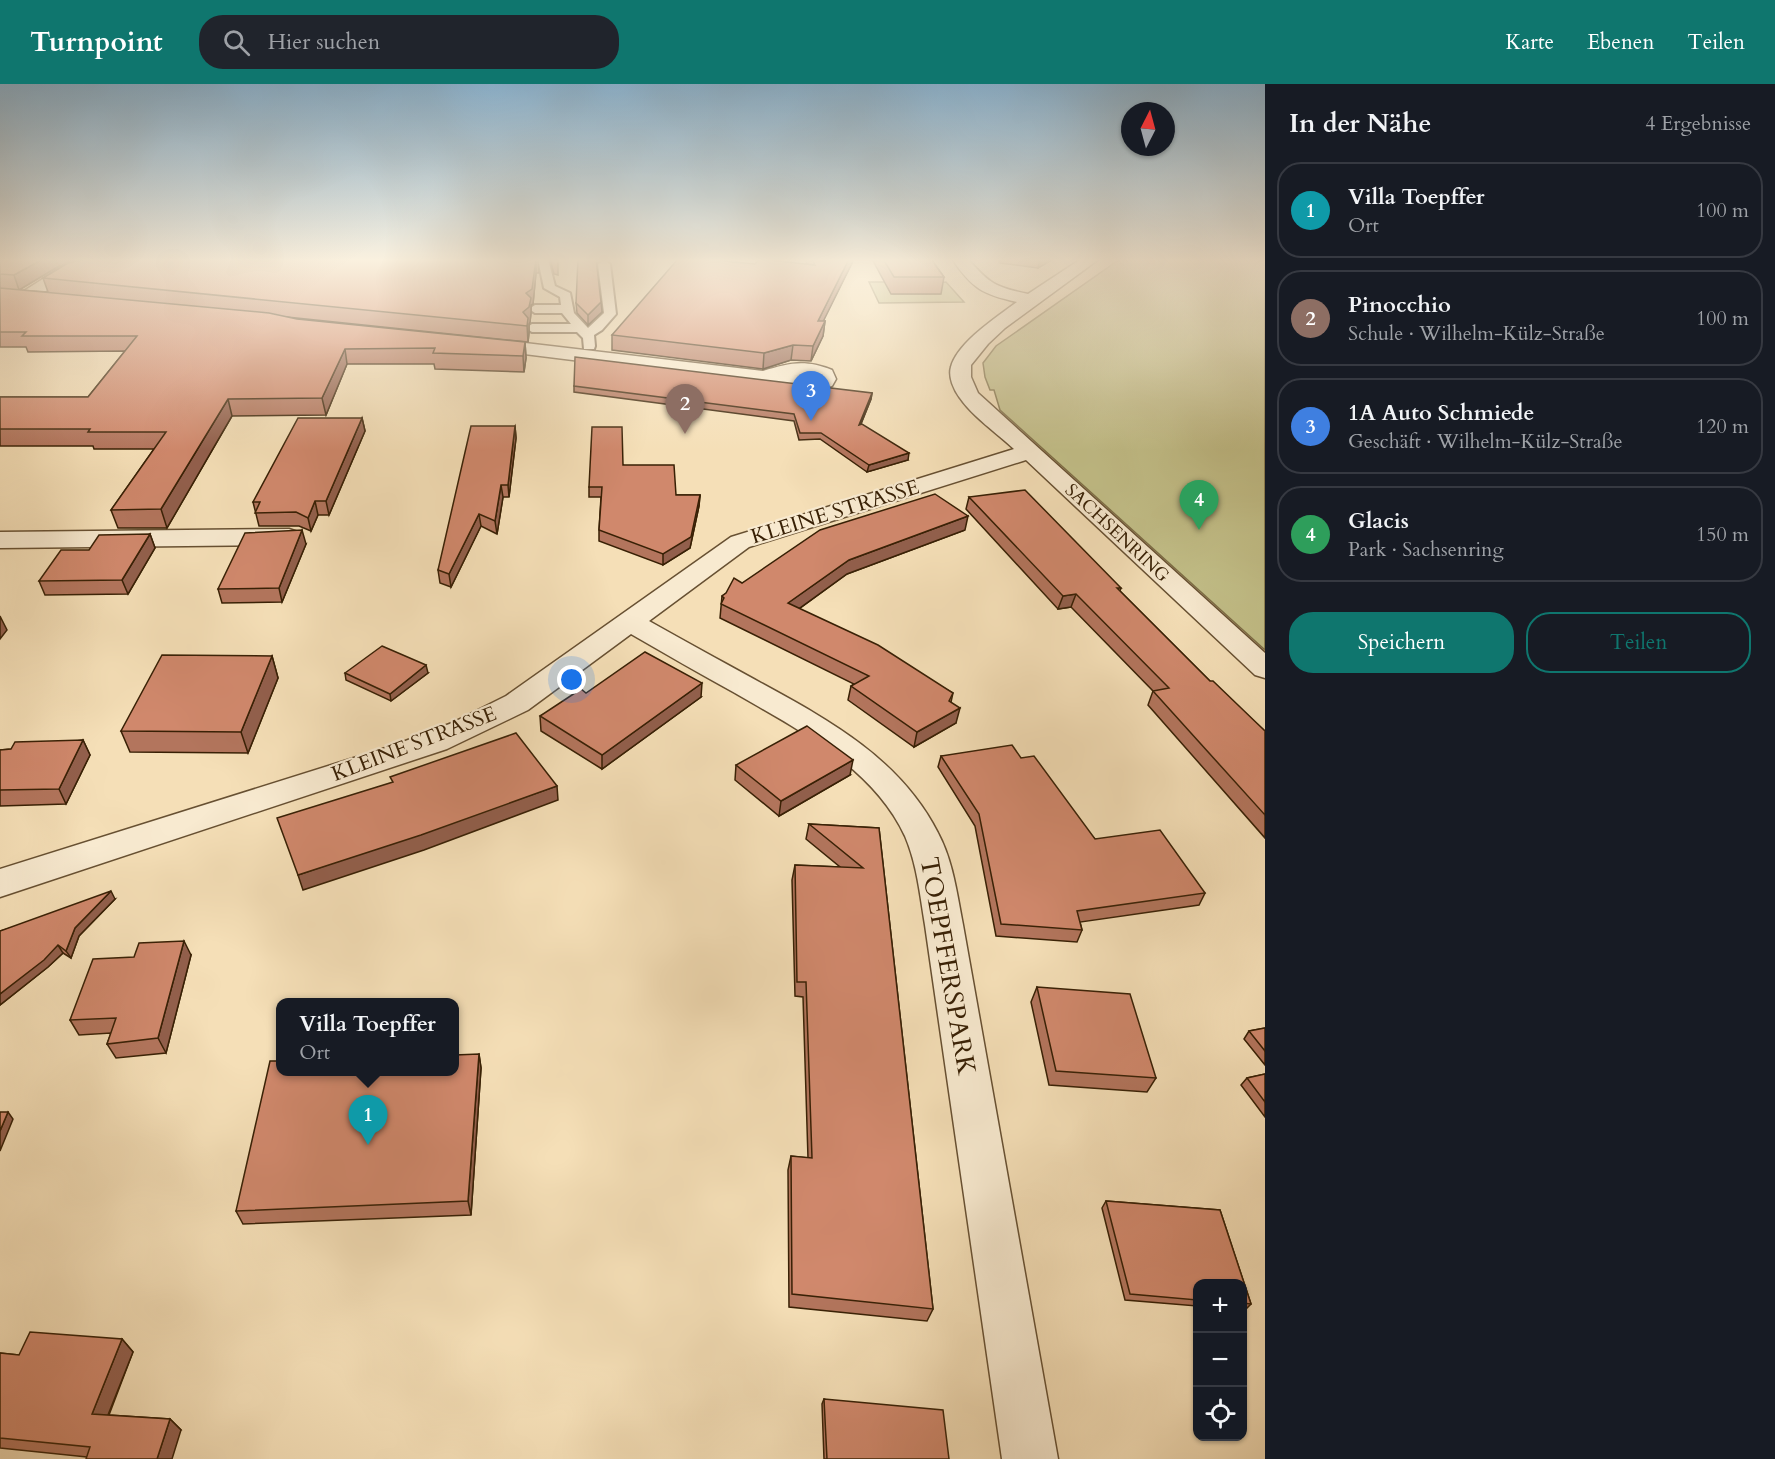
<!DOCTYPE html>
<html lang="de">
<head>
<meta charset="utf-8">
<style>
	:root { --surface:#171b24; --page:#20242c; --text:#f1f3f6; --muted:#9ea1a6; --line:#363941; --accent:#0f766e }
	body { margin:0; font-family:Cardo,serif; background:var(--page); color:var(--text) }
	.controls { position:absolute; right:18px; bottom:18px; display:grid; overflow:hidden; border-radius:12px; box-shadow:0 2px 4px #0004 }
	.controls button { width:54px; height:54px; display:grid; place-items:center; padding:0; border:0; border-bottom:2px solid var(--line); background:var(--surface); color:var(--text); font:30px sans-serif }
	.compass { position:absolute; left:1121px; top:18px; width:54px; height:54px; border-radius:50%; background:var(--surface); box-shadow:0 2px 4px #0004; rotate:6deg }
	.you { position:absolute; left:572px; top:596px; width:21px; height:21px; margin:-15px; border:4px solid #fff; border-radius:50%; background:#1a73e8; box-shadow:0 0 0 9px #1a73e833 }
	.badge { display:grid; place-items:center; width:39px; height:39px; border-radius:50%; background:var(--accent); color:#fff; font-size:20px; font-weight:700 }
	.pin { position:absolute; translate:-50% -50px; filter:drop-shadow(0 2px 3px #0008) }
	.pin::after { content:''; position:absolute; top:32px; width:21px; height:18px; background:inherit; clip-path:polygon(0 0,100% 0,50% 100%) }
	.popup { position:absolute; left:276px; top:914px; width:183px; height:78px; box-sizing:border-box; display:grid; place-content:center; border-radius:12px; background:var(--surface); filter:drop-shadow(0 2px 4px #0005); font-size:20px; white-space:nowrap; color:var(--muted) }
	.popup b { font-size:22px; color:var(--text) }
	.popup::after { content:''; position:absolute; left:50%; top:100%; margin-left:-12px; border:12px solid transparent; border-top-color:var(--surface) }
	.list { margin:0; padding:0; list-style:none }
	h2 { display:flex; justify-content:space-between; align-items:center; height:78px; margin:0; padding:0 24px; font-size:26px }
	h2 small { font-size:20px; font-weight:400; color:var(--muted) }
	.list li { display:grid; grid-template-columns:39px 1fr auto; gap:18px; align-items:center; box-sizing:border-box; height:96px; margin:0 12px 12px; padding:0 12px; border:2px solid var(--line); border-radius:24px }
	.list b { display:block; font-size:22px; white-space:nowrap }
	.list p { margin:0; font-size:20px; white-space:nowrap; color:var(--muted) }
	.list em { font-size:20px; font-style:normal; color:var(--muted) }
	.actions { display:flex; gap:12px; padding:18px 24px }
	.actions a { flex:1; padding:14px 0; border:2px solid var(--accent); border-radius:24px; text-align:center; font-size:21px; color:var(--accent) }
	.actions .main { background:var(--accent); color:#fff }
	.icon { flex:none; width:33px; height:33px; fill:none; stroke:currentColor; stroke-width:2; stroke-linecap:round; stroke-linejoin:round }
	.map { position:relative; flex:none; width:1265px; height:1375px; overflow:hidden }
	header { display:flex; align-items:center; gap:36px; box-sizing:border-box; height:84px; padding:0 30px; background:var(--accent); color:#fff }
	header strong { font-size:28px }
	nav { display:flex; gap:33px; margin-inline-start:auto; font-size:21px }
	.search { width:420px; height:54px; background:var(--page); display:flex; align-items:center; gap:15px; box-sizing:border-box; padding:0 21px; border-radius:24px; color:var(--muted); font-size:22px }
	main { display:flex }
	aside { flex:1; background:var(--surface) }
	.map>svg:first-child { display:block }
	.green { fill:#c3c089; stroke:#7e7047; stroke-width:1.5 }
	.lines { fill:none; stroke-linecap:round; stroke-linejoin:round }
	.lane-casing { stroke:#675032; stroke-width:4 }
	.street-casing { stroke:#675032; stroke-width:3 }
	.lane { fill:#f8ead0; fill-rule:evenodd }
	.street { fill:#f8ead0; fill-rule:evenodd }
	.wall { fill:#b3755d; stroke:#382005; stroke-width:1.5; fill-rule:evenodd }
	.shaded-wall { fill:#925f4c; stroke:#382005; stroke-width:1.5 }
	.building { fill:#d0886c; stroke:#382005; stroke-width:1.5 }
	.labels { text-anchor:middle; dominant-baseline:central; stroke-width:4.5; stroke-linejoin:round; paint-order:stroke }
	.far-street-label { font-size:18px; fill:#382005; stroke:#f8ead0 }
	.street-label { font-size:21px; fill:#382005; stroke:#f8ead0 }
	.near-street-label { font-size:26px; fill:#382005; stroke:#f8ead0 }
</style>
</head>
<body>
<header>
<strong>Turnpoint</strong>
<div class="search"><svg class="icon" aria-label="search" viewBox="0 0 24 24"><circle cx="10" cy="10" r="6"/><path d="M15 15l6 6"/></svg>Hier suchen</div>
<nav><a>Karte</a><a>Ebenen</a><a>Teilen</a></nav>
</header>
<main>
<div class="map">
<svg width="1265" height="1375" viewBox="0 0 1265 1375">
	<rect width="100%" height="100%" fill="#f5dfb7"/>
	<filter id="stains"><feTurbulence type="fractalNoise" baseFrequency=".00333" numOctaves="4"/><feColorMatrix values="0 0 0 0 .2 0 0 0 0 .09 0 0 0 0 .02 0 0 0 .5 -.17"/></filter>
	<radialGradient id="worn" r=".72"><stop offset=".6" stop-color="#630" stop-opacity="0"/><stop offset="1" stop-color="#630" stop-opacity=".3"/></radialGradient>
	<g class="green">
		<polygon points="1120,175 1265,175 1265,566 1000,326 994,306 990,306 985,293 983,279 996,262"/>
		<polygon points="869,198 885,198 892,210 940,210 933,199 946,198 964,218 879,219"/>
	</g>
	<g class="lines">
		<g class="lane-casing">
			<polygon id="lane" points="538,175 548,175 555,202 570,209 574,229 588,244 604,229 598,180 604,177 610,180 616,230 602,246 594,251 595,262 594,265 584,265 583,254 577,248 532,248 526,244 532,240 571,240 562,229 535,229 529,225 535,221 561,221 560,213 544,204"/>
		</g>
		<g class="street-casing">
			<g id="street">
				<polygon points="98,175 125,175 123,178 72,191 28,218 16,218 13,214 60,184"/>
				<path d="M952,175H968C990,200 995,203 1028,210L1081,175H1099L1005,244L988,260L971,281V293L978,309L1265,569V594L1255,591L1026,376L749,463L649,537C686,558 723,578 761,599C831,637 901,676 938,749C953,777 957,810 963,841L1058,1375H1002L925,841C920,811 917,780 905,752C873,683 797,645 735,609C700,590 666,570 631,550L528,626L447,665L0,813V785L395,661L452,639L506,612L731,453L1014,365C998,350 972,332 960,314C954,306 948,293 951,283C957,259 998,232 1017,218C982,210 973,205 952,175Z"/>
				<path d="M482,254L763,287C789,279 805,275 832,286L836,295L832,302L814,306L475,264L473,260L475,256ZM791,291L816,294H814Z"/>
				<polygon points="289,445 298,448 302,453 298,458 289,461 0,464 0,448"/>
			</g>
		</g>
		<use href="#lane" class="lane"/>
		<use href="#street" class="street"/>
	</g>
	<g class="wall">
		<path d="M0,175H538L539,189H536L533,220L531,221V229L530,238L529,240V249L528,258L287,233L297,235L525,258L526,274L524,288L435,285L434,280H347L326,331L232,332L167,444H118L111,426L154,365H94L93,362H0V313H88L125,267L28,268L26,263H0ZM66,180L43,194L48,208L19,206L59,182Z"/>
		<polygon points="550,175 558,175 558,191 554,190"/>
		<polygon points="805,175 854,175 823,237 825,237 823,252 811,277 791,276 763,285 612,266 612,251 755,180 807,180"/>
		<polygon points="872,175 931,175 944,193 941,210 891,210"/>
		<polygon points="998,175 1053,175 1038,184 1000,179"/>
		<polygon points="576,219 602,228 588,241 577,229"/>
		<polygon points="574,302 872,309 871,315 861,340 908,376 867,388 820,355 799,356 794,337 574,308"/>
		<polygon points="362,334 365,347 329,431 318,431 311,447 299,442 259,442 253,418"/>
		<polygon points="515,342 516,354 509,413 503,413 497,450 481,442 451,503 440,499 438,486"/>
		<polygon points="623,381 676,411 700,411 699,422 690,464 663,481 599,457 599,446 601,413 589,413 589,403"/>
		<polygon points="969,413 1121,504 1120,507 1210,597 1265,647 1265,754 1148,621 1153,607 1071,523 1058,525 966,425"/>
		<polygon points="965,446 847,490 799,525 953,609 951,618 956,639 914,663 848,616 851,602 854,600 720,534 722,512 742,499"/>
		<polygon points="150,450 155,464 128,510 45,511 39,497"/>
		<polygon points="306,460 282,518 222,519 218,505"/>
		<polygon points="272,572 278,594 248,669 130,668 121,647"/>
		<polygon points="345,589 428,589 391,617 346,596"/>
		<polygon points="586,609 701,613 602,685 541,647 540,632"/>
		<polygon points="83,656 90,671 66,720 0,722 0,666 11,665"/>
		<polygon points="941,672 1021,674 1095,755 1205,809 1199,821 1080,838 1082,846 1077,858 996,852 975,742 938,683"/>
		<polygon points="736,681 850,691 779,732 735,696"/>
		<polygon points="809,740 879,744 933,1225 927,1237 789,1223 788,1086 791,1072 808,1074 803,913 795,912 792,796 795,781 840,783 806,755"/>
		<polygon points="115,815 79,852 71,874 63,869 48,883 0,921 0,847"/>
		<polygon points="191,871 166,969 116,974 107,960 111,949 79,951 70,936"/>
		<polygon points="1037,903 1156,994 1147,1008 1049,1001 1031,918"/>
		<polygon points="1265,944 1265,981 1244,955 1249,947"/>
		<polygon points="479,970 481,984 471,1131 243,1140 236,1127"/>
		<polygon points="1265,990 1265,1033 1241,1001 1247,994"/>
		<polygon points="1106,1117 1220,1126 1251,1220 1245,1226 1242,1226 1242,1200 1197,1200 1197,1222 1125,1216 1102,1124"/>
		<polygon points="122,1255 133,1268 109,1331 170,1335 181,1346 87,1373 0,1364 0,1269 19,1271"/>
		<polygon points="824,1315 949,1375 824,1375 822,1320"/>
	</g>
	<g class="shaded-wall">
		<polygon points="43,175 90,175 59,182 19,206 14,191"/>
		<polygon points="536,175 536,189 533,220 531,221 531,229 530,238 529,240 529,249 528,258 527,241 523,228 526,209"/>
		<polygon points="849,175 854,175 816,252 818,237"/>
		<polygon points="1040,175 1053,175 1038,184"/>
		<polygon points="601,218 602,228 588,241 588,231"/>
		<polygon points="825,237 823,252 811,277 813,262"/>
		<polygon points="525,258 526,274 524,288 523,272"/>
		<polygon points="793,261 791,276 763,285 764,269"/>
		<polygon points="345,265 347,280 326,331 322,314"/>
		<polygon points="872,309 871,315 858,347 859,341"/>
		<polygon points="228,315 232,332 167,444 161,425"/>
		<polygon points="362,334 365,347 329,431 326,417"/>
		<polygon points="515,342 516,354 509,413 508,401"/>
		<polygon points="909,369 908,376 867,388 869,381"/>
		<polygon points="501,401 503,413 497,450 495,437"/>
		<polygon points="700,411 699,422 690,464 663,481 663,470"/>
		<polygon points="315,417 318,431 311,447 308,434"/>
		<polygon points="479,430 481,442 451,503 449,490"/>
		<polygon points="968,432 965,446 847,490 786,534 788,519 849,476"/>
		<polygon points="302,446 306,460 282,518 279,504"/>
		<polygon points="150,450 155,464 128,510 122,496"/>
		<polygon points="1076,510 1071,523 1058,525 1063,512"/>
		<polygon points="0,532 7,546 0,555"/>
		<polygon points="272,572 278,594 248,669 241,648"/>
		<polygon points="426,581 428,589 391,617 390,610"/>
		<polygon points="702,599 701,613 602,685 602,671"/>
		<polygon points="960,624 956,639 914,663 917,648"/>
		<polygon points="83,656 90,671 66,720 59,705"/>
		<polygon points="853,676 850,691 779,732 781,717"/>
		<polygon points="557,702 558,716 424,766 303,806 298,791"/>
		<polygon points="111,807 115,815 79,852 71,874 66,867 75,844"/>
		<polygon points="184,857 191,871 166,969 158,954"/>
		<polygon points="58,861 63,869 48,883 0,921 0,910"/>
		<polygon points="479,970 481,984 471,1131 468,1117"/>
		<polygon points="8,1028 13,1035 0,1067 0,1047"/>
		<polygon points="122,1255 133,1268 104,1341 92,1330"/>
		<polygon points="170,1335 181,1346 172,1375 157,1375"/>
	</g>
	<g class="building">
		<polygon points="0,175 43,175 14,191 0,190"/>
		<polygon points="85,175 538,175 536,175 532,205 526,209 531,214 529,223 523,228 528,234 527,242 43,194 68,179"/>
		<polygon points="578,175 596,175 601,218 588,231 576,219"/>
		<polygon points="678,175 702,175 755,180 759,175 815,181 812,175 849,175 818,237 825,237 813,262 793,261 764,269 612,251"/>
		<polygon points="883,175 931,175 944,193 894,193"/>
		<polygon points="0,204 269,229 297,235 525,258 523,272 433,269 435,264 345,265 322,314 228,315 161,425 111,426 166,348 88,348 90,345 0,345 0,313 88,313 137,252 22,252 26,248 0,248"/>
		<polygon points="575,273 872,309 859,341 862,340 909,369 869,381 821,349 800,349 794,330 574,302"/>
		<polygon points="298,334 362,334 326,417 315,417 308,434 296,428 255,429 260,418 253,418"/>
		<polygon points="471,342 515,342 508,401 501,401 495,437 479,430 449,490 438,486"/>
		<polygon points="592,343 622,343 623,381 674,381 676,411 700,411 691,453 663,470 599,446 602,403 589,403"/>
		<polygon points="1025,406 1121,504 1117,504 1210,597 1213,597 1265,647 1265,731 1153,607 1169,604 1076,510 1063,512 969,413"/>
		<polygon points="935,410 968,432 849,476 788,519 878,561 953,609 949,617 960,624 917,648 851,602 869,592 721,520 724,514 722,512 726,509 734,494 742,499 820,446"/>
		<polygon points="302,446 279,504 218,505 245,449"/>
		<polygon points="150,450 122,496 39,497 61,466 89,466 99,451"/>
		<polygon points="382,562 426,581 390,610 345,589"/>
		<polygon points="645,568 702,599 602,671 540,632 581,605 586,609"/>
		<polygon points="162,571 272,572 241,648 121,647"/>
		<polygon points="807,642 853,676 781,717 736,681"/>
		<polygon points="516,649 557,702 421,751 298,791 277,734 393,698 390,693"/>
		<polygon points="83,656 59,705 0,706 0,666 11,665 15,658"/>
		<polygon points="1012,661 1021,674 1034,672 1095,755 1160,746 1205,809 1077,827 1082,846 1001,840 979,730 941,672"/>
		<polygon points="809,740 879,744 933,1225 792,1210 791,1072 812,1074 806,898 797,898 795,781 863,784"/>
		<polygon points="111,807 75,844 66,867 58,861 44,876 0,910 0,847"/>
		<polygon points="184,857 158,954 107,960 116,934 70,936 93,875 134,873 139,859"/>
		<polygon points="1037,903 1130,910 1156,994 1056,987"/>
		<polygon points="1265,944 1265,967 1249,947"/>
		<polygon points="479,970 468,1117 236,1127 270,977 281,977 281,987 455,987 455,971"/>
		<polygon points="1265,990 1265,1018 1247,994"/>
		<polygon points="0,1028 8,1028 0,1047"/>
		<polygon points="1106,1117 1220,1126 1251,1220 1242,1219 1242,1200 1197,1200 1197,1216 1130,1210"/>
		<polygon points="30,1248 122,1255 92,1330 170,1335 157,1375 86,1375 90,1363 0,1354 0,1269 19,1271"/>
		<polygon points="824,1315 943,1326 949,1375 827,1375"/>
	</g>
	<linearGradient id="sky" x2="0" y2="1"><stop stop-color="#8bb6d5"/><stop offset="0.48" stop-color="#faf1df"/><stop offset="1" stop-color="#faf1df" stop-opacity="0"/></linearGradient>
	<rect width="1265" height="367" fill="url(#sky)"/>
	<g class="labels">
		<g class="far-street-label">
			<text transform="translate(1117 449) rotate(43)">SACHSENRING</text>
		</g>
		<g class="street-label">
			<text transform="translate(835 428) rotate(-17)">KLEINE STRASSE</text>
			<text transform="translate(414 660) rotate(-21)">KLEINE STRASSE</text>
		</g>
		<g class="near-street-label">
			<text transform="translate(948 882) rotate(80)">TOEPFFERSPARK</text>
		</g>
	</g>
	<rect width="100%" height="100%" filter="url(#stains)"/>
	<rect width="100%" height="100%" fill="url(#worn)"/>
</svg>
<div class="controls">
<button>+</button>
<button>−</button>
<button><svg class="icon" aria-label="locate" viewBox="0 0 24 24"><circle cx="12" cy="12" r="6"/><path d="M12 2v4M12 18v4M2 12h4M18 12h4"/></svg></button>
</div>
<svg class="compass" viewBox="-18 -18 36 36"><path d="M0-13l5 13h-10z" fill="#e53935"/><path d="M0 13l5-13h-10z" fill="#9ea1a6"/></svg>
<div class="you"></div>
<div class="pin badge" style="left:368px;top:1061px;background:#0f9aa8">1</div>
<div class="popup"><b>Villa Toepffer</b>Ort</div>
<div class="pin badge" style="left:685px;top:350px;background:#8d6e63">2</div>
<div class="pin badge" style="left:811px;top:337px;background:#3f7fe0">3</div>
<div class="pin badge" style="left:1199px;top:446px;background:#2e9e5b">4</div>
</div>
<aside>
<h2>In der Nähe<small>4 Ergebnisse</small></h2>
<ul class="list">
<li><span class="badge" style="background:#0f9aa8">1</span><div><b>Villa Toepffer</b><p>Ort</p></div><em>100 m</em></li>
<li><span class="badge" style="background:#8d6e63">2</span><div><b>Pinocchio</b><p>Schule · Wilhelm-Külz-Straße</p></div><em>100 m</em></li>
<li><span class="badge" style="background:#3f7fe0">3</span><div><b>1A Auto Schmiede</b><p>Geschäft · Wilhelm-Külz-Straße</p></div><em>120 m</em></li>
<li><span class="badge" style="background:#2e9e5b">4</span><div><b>Glacis</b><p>Park · Sachsenring</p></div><em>150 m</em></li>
</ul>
<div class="actions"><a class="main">Speichern</a><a>Teilen</a></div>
</aside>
</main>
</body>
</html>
